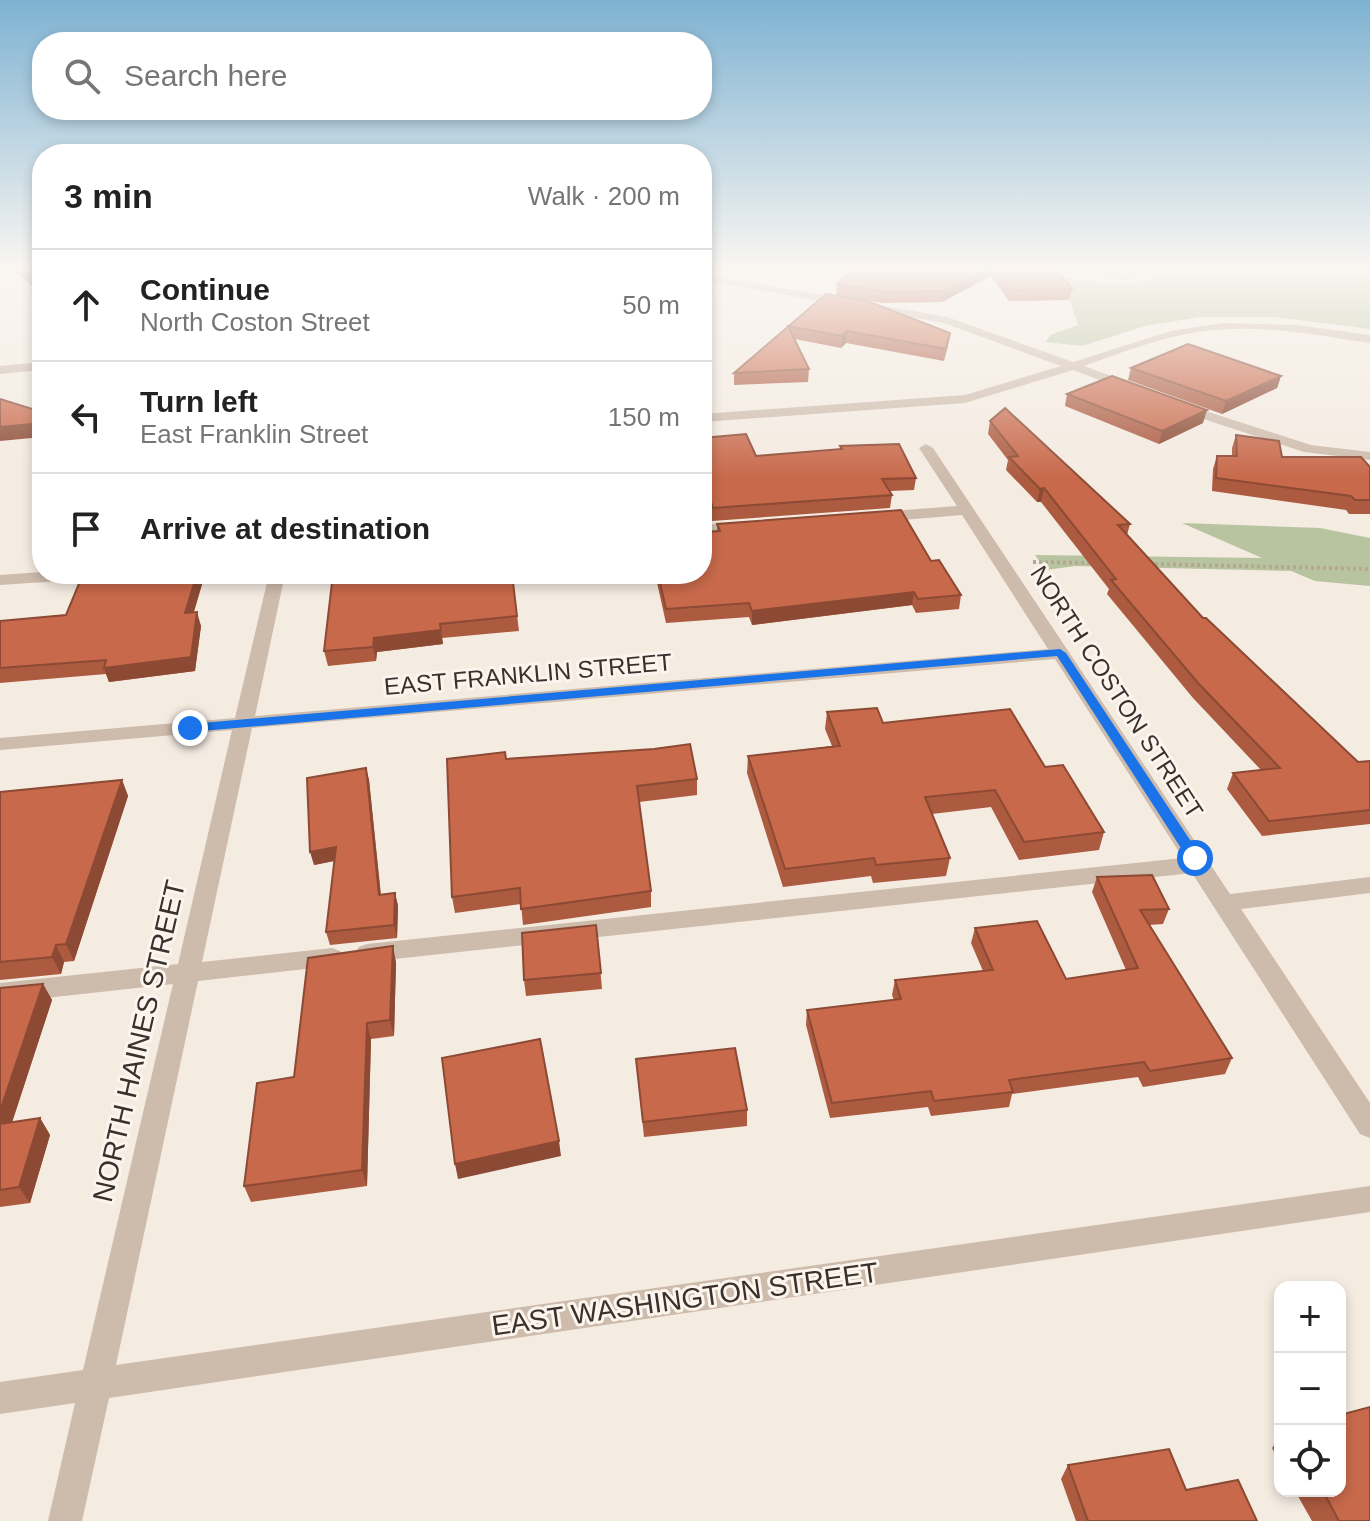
<!DOCTYPE html>
<html lang="en">
<head>
<meta charset="utf-8">
<style>
	:root { --surface:#fff; --page:#f2f2f2; --text:#222; --muted:#767676; --line:#e0e0e0 }
	body { margin:0; font-family:Helvetica,sans-serif; background:var(--page); color:var(--text) }
	.controls { position:absolute; right:24px; bottom:24px; display:grid; overflow:hidden; border-radius:16px; box-shadow:0 4px 12px #0003 }
	.controls button { width:72px; height:72px; display:grid; place-items:center; padding:0; border:0; border-bottom:2px solid var(--line); background:var(--surface); color:var(--text); font:40px sans-serif }
	.stop { position:absolute; width:24px; height:24px; margin:-18px; border:6px solid #1a73e8; border-radius:50%; background:#fff }
	.stop.end { background:#1a73e8; border-color:#fff; box-shadow:0 2px 8px #0008 }
	.list { margin:0; padding:0; list-style:none }
	h2 { display:flex; justify-content:space-between; align-items:center; height:104px; margin:0; padding:0 32px; font-size:34px }
	h2 small { font-size:26px; font-weight:400; color:var(--muted) }
	.list li { display:grid; grid-template-columns:52px 1fr auto; gap:24px; align-items:center; box-sizing:border-box; height:112px; padding:0 32px; border-top:2px solid var(--line) }
	.list b { display:block; font-size:30px; white-space:nowrap }
	.list p { margin:0; font-size:26px; white-space:nowrap; color:var(--muted) }
	.list em { font-size:26px; font-style:normal; color:var(--muted) }
	.icon { flex:none; width:44px; height:44px; fill:none; stroke:currentColor; stroke-width:2; stroke-linecap:round; stroke-linejoin:round }
	.map { position:relative; flex:none; width:1370px; height:1521px; overflow:hidden }
	.search { position:absolute; background:var(--surface); box-shadow:0 4px 12px #0003; left:32px; top:32px; width:680px; height:88px; display:flex; align-items:center; gap:20px; box-sizing:border-box; padding:0 28px; border-radius:32px; color:var(--muted); font-size:30px }
	.panel { position:absolute; background:var(--surface); box-shadow:0 4px 12px #0003; left:32px; top:144px; width:680px; height:440px; border-radius:32px }
	.map>svg:first-child { display:block }
	.green { fill:#b8c4a0 }
	.lines { fill:none; stroke-linecap:round; stroke-linejoin:round }
	.path-far1 { stroke:#b9a596; stroke-width:3; stroke-dasharray:2 2; stroke-linecap:butt }
	.path { stroke:#b9a596; stroke-width:4; stroke-dasharray:3 3; stroke-linecap:butt }
	.minor { fill:#cdbbac; fill-rule:evenodd }
	.wall { fill:#ac5a40 }
	.shaded-wall { fill:#8c4a34 }
	.building { fill:#c8694b; stroke:#8c4a34; stroke-width:2 }
	.route { fill:#1a73e8 }
	.labels { text-anchor:middle; dominant-baseline:central; stroke-width:6; stroke-linejoin:round; paint-order:stroke }
	.street-label { font-size:24px; fill:#3b302b; stroke:#fbf5ee }
	.near-street-label { font-size:28px; fill:#3b302b; stroke:#fbf5ee }
</style>
</head>
<body>
<div class="map">
<svg width="1370" height="1521" viewBox="0 0 1370 1521">
	<rect width="100%" height="100%" fill="#f4ebe1"/>
	<g class="green">
		<path d="M1163,266H1370V329L1274,317H1200L1145,326L1082,346L1046,342L1050,335L1078,325L1062,278C1091,280 1136,291 1162,274Z"/>
		<polygon points="1182,523 1320,528 1370,538 1370,586 1315,581 1291,571 1075,566 1046,570 1035,555 1262,558"/>
	</g>
	<g class="lines">
		<polyline class="path-far1" points="1169,277 1194,266"/>
		<g class="path">
			<polyline points="1033,562 1091,563"/>
			<polyline points="1149,564 1370,569"/>
		</g>
		<g class="minor">
			<path d="M995,266H1092C1107,275 1122,276 1139,271V266H1149V273L1121,280L1093,275L1000,269Z"/>
			<path d="M702,274L947,317L1073,362L1171,331L1223,323L1297,325L1370,335V343C1313,334 1254,323 1197,332C1158,338 1121,353 1084,366L1133,384V390L1129,391L1073,370L965,403L702,422V414L965,395L1061,366L944,323L702,280Z"/>
			<polygon points="42,362 42,370 0,374 0,366"/>
			<polygon points="1181,403 1311,445 1370,452 1370,460 1304,452 1176,410 1176,404"/>
			<polygon points="926,444 933,448 1230,894 1370,877 1370,893 1241,909 1370,1103 1370,1138 1360,1134 1192,873 367,962 359,959 355,953 359,947 367,944 1183,858 1055,659 252,728 202,962 332,948 340,951 344,957 340,963 332,966 198,981 116,1365 1370,1186 1370,1212 109,1398 82,1521 48,1521 75,1403 0,1414 0,1382 83,1370 173,984 0,1003 0,983 178,964 232,730 0,750 0,738 235,718 269,574 285,574 255,716 1048,649 962,515 879,522 871,517 879,512 957,506 919,448"/>
			<polygon points="744,522 752,527 749,530 702,535 702,525"/>
			<polygon points="42,572 42,574 98,574 90,579 0,585 0,575"/>
		</g>
	</g>
	<g class="wall">
		<polygon points="8,266 42,266 42,294"/>
		<polygon points="818,266 1053,266 1072,289 1069,300 1009,301 991,276 942,302 883,303 836,295 837,284 849,274"/>
		<polygon points="826,294 948,345 944,361 846,343 841,348 795,339 809,369 808,382 734,385 734,373"/>
		<polygon points="1131,368 1281,376 1277,388 1222,414 1128,380"/>
		<polygon points="1067,394 1203,423 1159,444 1065,406"/>
		<polygon points="990,421 1130,524 1127,535 1203,618 1358,762 1370,761 1370,824 1262,836 1227,789 1233,773 1261,770 1193,698 1107,594 1109,589 1041,502 1037,502 1006,470 1008,460 988,434"/>
		<polygon points="1236,435 1282,457 1370,467 1370,514 1349,514 1346,510 1212,491 1213,469 1217,456 1232,456 1232,448"/>
		<polygon points="702,438 756,456 840,449 840,446 916,478 914,490 890,491 892,495 890,508 712,521 702,488"/>
		<polygon points="717,524 931,561 961,595 959,609 916,613 912,605 752,625 749,617 666,623 655,574 702,574 717,531"/>
		<polygon points="205,574 194,612 201,626 195,671 109,682 106,674 0,683 0,621 66,615"/>
		<polygon points="512,574 519,631 442,638 443,644 377,652 376,661 328,666 324,651"/>
		<polygon points="827,712 883,723 1045,767 1104,832 1099,850 1019,860 991,807 932,814 950,858 946,876 873,883 871,876 783,887 747,773 748,756 832,746 825,729"/>
		<polygon points="506,759 697,779 697,795 639,802 651,891 651,907 523,925 521,904 455,913 452,897"/>
		<polygon points="366,768 369,780 381,895 395,893 398,906 397,938 330,945 326,932 334,861 314,865"/>
		<polygon points="122,780 128,796 74,961 64,962 61,974 0,980 0,792"/>
		<polygon points="1097,877 1169,909 1163,924 1149,925 1232,1058 1225,1074 1143,1087 1138,1077 1012,1094 1009,1107 931,1116 928,1107 830,1118 806,1025 807,1010 894,1000 892,995 895,980 983,971 971,943 975,928 1066,979 1126,970 1092,892"/>
		<polygon points="596,925 602,989 526,996 524,980"/>
		<polygon points="396,962 394,1036 371,1039 367,1186 251,1202 244,1186 294,1077"/>
		<polygon points="43,984 52,1000 12,1122 40,1118 50,1135 30,1203 0,1207 0,988"/>
		<polygon points="636,1059 747,1110 747,1126 644,1137"/>
		<polygon points="1280,1437 1280,1463 1272,1448"/>
		<polygon points="1068,1465 1186,1490 1257,1521 1076,1521 1061,1479"/>
		<polygon points="1295,1491 1340,1491 1370,1521 1312,1521"/>
	</g>
	<g class="shaded-wall">
		<polygon points="991,266 993,266 991,276 942,302 944,291"/>
		<polygon points="847,331 846,343 841,348 842,336"/>
		<polygon points="1281,376 1277,388 1222,414 1226,401"/>
		<polygon points="1207,410 1203,423 1159,444 1162,431"/>
		<polygon points="42,423 42,437 0,441 0,427"/>
		<polygon points="1044,488 1041,502 1037,502 1040,489"/>
		<polygon points="197,574 205,574 189,627 185,613"/>
		<polygon points="914,592 912,605 752,625 752,611"/>
		<polygon points="197,612 201,626 195,671 109,682 104,668"/>
		<polygon points="441,630 443,644 377,652 376,661 373,647 374,638"/>
		<polygon points="366,768 369,780 382,908 379,895"/>
		<polygon points="122,780 128,796 74,961 66,944"/>
		<polygon points="336,847 339,860 314,865 310,852"/>
		<polygon points="395,893 398,906 397,938 394,925"/>
		<polygon points="56,945 64,962 61,974 52,957"/>
		<polygon points="393,946 396,962 394,1036 390,1020"/>
		<polygon points="43,984 52,1000 6,1141 0,1132 0,1111"/>
		<polygon points="367,1023 371,1039 367,1186 362,1170"/>
		<polygon points="40,1118 50,1135 30,1203 19,1187"/>
		<polygon points="559,1141 561,1156 458,1179 455,1164"/>
	</g>
	<g class="building">
		<polygon points="17,266 42,266 42,286"/>
		<polygon points="857,266 991,266 944,291 884,292 837,284"/>
		<polygon points="994,266 1053,266 1072,289 1011,290"/>
		<polygon points="826,294 867,301 950,333 946,349 847,331 842,336 788,326 809,369 734,373"/>
		<polygon points="1188,344 1281,376 1226,401 1131,368"/>
		<polygon points="1112,376 1207,410 1162,431 1067,394"/>
		<polygon points="0,399 42,412 42,423 0,427"/>
		<polygon points="1005,408 1130,524 1118,525 1203,618 1206,618 1358,762 1370,761 1370,810 1269,821 1233,773 1280,768 1198,683 1111,580 1116,579 1044,488 1040,489 1009,457 1018,456 990,421"/>
		<polygon points="746,434 756,456 842,449 840,446 899,444 916,478 882,479 892,495 713,508 702,475 702,438"/>
		<polygon points="1236,435 1279,441 1282,457 1361,457 1370,467 1370,500 1355,500 1351,496 1216,478 1217,456 1237,456"/>
		<polygon points="901,510 931,561 939,560 961,595 918,599 914,592 752,611 749,603 666,609 658,574 702,574 702,532 720,531 717,524"/>
		<polygon points="83,574 197,574 185,613 197,612 191,657 104,668 106,660 0,668 0,621 66,615"/>
		<polygon points="333,574 512,574 517,616 440,624 441,630 374,638 373,647 324,651"/>
		<polygon points="877,708 883,723 1010,709 1045,767 1063,765 1104,832 1024,842 995,790 925,797 950,858 876,865 874,858 785,869 748,756 840,746 827,712"/>
		<polygon points="690,744 697,779 637,786 651,891 521,909 520,888 452,897 447,759 505,752 506,759 654,749"/>
		<polygon points="366,768 379,895 395,893 394,925 326,932 336,847 310,852 307,778"/>
		<polygon points="122,780 66,944 56,945 52,957 0,962 0,792"/>
		<polygon points="1152,875 1169,909 1140,910 1232,1058 1150,1071 1144,1062 1009,1080 1013,1092 934,1101 931,1091 832,1103 807,1010 901,999 895,980 993,970 975,928 1037,921 1066,979 1138,968 1097,877"/>
		<polygon points="596,925 601,973 524,980 522,933"/>
		<polygon points="393,946 390,1020 367,1023 362,1170 244,1186 257,1083 294,1077 308,958"/>
		<polygon points="43,984 0,1111 0,988"/>
		<polygon points="540,1039 559,1141 455,1164 442,1058"/>
		<polygon points="735,1048 747,1110 643,1122 636,1059"/>
		<polygon points="40,1118 19,1187 0,1190 0,1124"/>
		<polygon points="1370,1407 1370,1521 1339,1521 1323,1491 1340,1491 1340,1415"/>
		<polygon points="1169,1449 1186,1490 1238,1480 1257,1521 1088,1521 1068,1465"/>
	</g>
	<linearGradient id="sky" x2="0" y2="1"><stop stop-color="#7eb2d2"/><stop offset="0.56" stop-color="#faf6f2"/><stop offset="1" stop-color="#faf6f2" stop-opacity="0"/></linearGradient>
	<rect width="1370" height="479" fill="url(#sky)"/>
	<polygon class="route" points="1060,649 1066,653 1200,855 1200,862 1190,862 1057,656 190,732 183,728 190,724"/>
	<g class="labels">
		<g class="street-label">
			<text transform="translate(528 674) rotate(-5)">EAST FRANKLIN STREET</text>
			<text transform="translate(1117 692) rotate(57)">NORTH COSTON STREET</text>
		</g>
		<g class="near-street-label">
			<text transform="translate(139 1041) rotate(-77)">NORTH HAINES STREET</text>
			<text transform="translate(685 1299) rotate(-8)">EAST WASHINGTON STREET</text>
		</g>
	</g>
</svg>
<div class="controls">
<button>+</button>
<button>−</button>
<button><svg class="icon" aria-label="locate" viewBox="0 0 24 24"><circle cx="12" cy="12" r="6"/><path d="M12 2v4M12 18v4M2 12h4M18 12h4"/></svg></button>
</div>
<div class="stop" style="left:1195px;top:858px"></div>
<div class="stop end" style="left:190px;top:728px"></div>
<div class="search"><svg class="icon" aria-label="search" viewBox="0 0 24 24"><circle cx="10" cy="10" r="6"/><path d="M15 15l6 6"/></svg>Search here</div>
<section class="panel">
<h2>3 min<small>Walk · 200 m</small></h2>
<ul class="list">
<li><svg class="icon" aria-label="ahead" viewBox="0 0 24 24"><path d="M12 20V5M6 11l6-6 6 6"/></svg><div><b>Continue</b><p>North Coston Street</p></div><em>50 m</em></li>
<li><svg class="icon" aria-label="left" viewBox="0 0 24 24"><path d="M17 20v-9H6M10 6l-5 5 5 5"/></svg><div><b>Turn left</b><p>East Franklin Street</p></div><em>150 m</em></li>
<li><svg class="icon" aria-label="arrive" viewBox="0 0 24 24"><path d="M6 21V4h12l-3 4 3 4H6"/></svg><div><b>Arrive at destination</b></div></li>
</ul>
</section>
</div>
</body>
</html>
